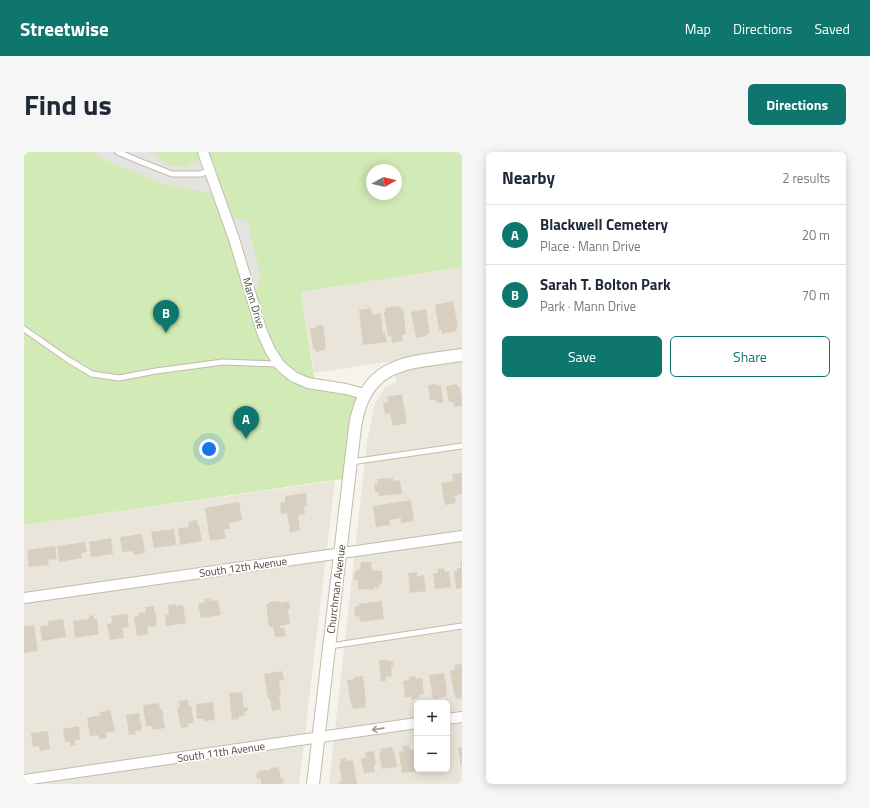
<!DOCTYPE html>
<html lang="en">
<head>
<meta charset="utf-8">
<style>
	:root { --surface:#fff; --page:#f6f6f7; --text:#1f2937; --muted:#747a83; --line:#e0e1e3; --accent:#0f766e }
	body { margin:0; font-family:"Titillium Web",sans-serif; background:var(--page); color:var(--text) }
	.controls { position:absolute; right:12px; bottom:12px; display:grid; overflow:hidden; border-radius:6px; box-shadow:0 2px 10px #0003 }
	.controls button { width:36px; height:36px; display:grid; place-items:center; padding:0; border:0; border-bottom:1px solid var(--line); background:var(--surface); color:var(--text); font:20px sans-serif }
	.compass { position:absolute; left:342px; top:12px; width:36px; height:36px; border-radius:50%; background:var(--surface); box-shadow:0 2px 10px #0003; rotate:82deg }
	.you { position:absolute; left:185px; top:297px; width:14px; height:14px; margin:-10px; border:3px solid #fff; border-radius:50%; background:#1a73e8; box-shadow:0 0 0 6px #1a73e833 }
	.badge { display:grid; place-items:center; width:26px; height:26px; border-radius:50%; background:var(--accent); color:#fff; font-size:13px; font-weight:700 }
	.pin { position:absolute; translate:-50% -33px; filter:drop-shadow(0 1px 2px #0008) }
	.pin::after { content:''; position:absolute; top:21px; width:14px; height:12px; background:inherit; clip-path:polygon(0 0,100% 0,50% 100%) }
	.list { margin:0; padding:0; list-style:none }
	h2 { display:flex; justify-content:space-between; align-items:center; height:52px; margin:0; padding:0 16px; font-size:17px }
	h2 small { font-size:13px; font-weight:400; color:var(--muted) }
	.list li { display:grid; grid-template-columns:26px 1fr auto; gap:12px; align-items:center; box-sizing:border-box; height:60px; padding:0 16px; border-top:1px solid var(--line) }
	.list b { display:block; font-size:15px; white-space:nowrap }
	.list p { margin:0; font-size:13px; white-space:nowrap; color:var(--muted) }
	.list em { font-size:13px; font-style:normal; color:var(--muted) }
	.actions { display:flex; gap:8px; padding:12px 16px }
	.actions a { flex:1; padding:9px 0; border:1px solid var(--accent); border-radius:6px; text-align:center; font-size:14px; color:var(--accent) }
	.actions .main { background:var(--accent); color:#fff }
	.map { position:relative; flex:none; width:438px; height:632px; overflow:hidden; border-radius:6px }
	header { display:flex; align-items:center; gap:24px; box-sizing:border-box; height:56px; padding:0 20px; background:var(--accent); color:#fff }
	header strong { font-size:19px }
	nav { display:flex; gap:22px; margin-inline-start:auto; font-size:14px }
	.intro { display:flex; align-items:center; justify-content:space-between; box-sizing:border-box; height:96px; padding:0 24px }
	h1 { margin:0; font-size:28px }
	.button { padding:10px 18px; border-radius:6px; background:var(--accent); color:#fff; font-size:14px; font-weight:700 }
	main { display:flex; gap:24px; padding:0 24px }
	aside { flex:1; background:var(--surface); border-radius:6px; box-shadow:0 2px 10px #0003 }
	.map>svg:first-child { display:block }
	.residential { fill:#eae5da; fill-rule:evenodd }
	.green { fill:#d2eab5; fill-rule:evenodd }
	.parking { fill:#e5e3e0 }
	.building { fill:#d8cfc1 }
	.lines { fill:none; stroke-linecap:round; stroke-linejoin:round }
	.service-casing { stroke:#c2bbae; stroke-width:7 }
	.minor-casing { stroke:#c2bbae; stroke-width:12 }
	.tertiary-casing { stroke:#c2bbae; stroke-width:14 }
	.service { stroke:#fff; stroke-width:5 }
	.minor { stroke:#fff; stroke-width:10 }
	.tertiary { stroke:#fff; stroke-width:12 }
	.oneway { stroke:#9c9892 }
	.labels { text-anchor:middle; dominant-baseline:central; stroke-width:3.5; stroke-linejoin:round; paint-order:stroke }
	.street-label { font-size:11px; fill:#4b4439; stroke:#fff }
</style>
</head>
<body>
<header>
<strong>Streetwise</strong>
<nav><a>Map</a><a>Directions</a><a>Saved</a></nav>
</header>
<div class="intro"><h1>Find us</h1><a class="button">Directions</a></div>
<main>
<div class="map">
<svg width="438" height="632" viewBox="0 0 438 632">
	<rect width="100%" height="100%" fill="#f6f3ec"/>
	<g class="residential">
		<path d="M438,115V632H305L343,290L351,251L361,236L372,230L368,209L290,221L277,140ZM393,551H423V617H393Z"/>
		<polygon points="311,329 275,632 0,632 0,373"/>
	</g>
	<path class="green" d="M0,0H438V115L277,140L291,232L340,242L325,326L0,373ZM348,18H372V42H348Z"/>
	<g class="parking">
		<polygon points="69,0 128,0 143,13 162,15 180,4 194,43 134,30 86,10"/>
		<polygon points="203,67 223,68 237,125 228,147"/>
	</g>
	<g class="building">
		<polygon points="429,149 434,175 432,176 433,179 418,182 418,178 415,178 411,153"/>
		<polygon points="375,154 376,157 379,156 382,183 378,183 379,189 368,191 367,184 364,185 360,160 361,160 361,156"/>
		<polygon points="347,156 348,163 357,161 359,181 361,180 363,190 339,193 335,158"/>
		<polygon points="402,157 406,181 403,181 403,184 392,186 387,160"/>
		<polygon points="299,173 302,195 301,195 301,198 292,200 291,197 289,197 286,176 292,176 292,174"/>
		<polygon points="413,232 413,234 417,233 419,251 413,251 412,248 406,248 404,233"/>
		<polygon points="433,232 434,235 436,235 438,247 438,254 430,255 429,250 425,251 422,234"/>
		<polygon points="378,242 383,271 369,274 366,261 361,262 359,251 364,250 363,245"/>
		<polygon points="438,321 438,342 431,344 432,351 421,353 417,331 429,329 428,322"/>
		<polygon points="369,326 369,329 376,328 378,342 355,344 354,340 351,340 350,332 354,332 353,327"/>
		<polygon points="282,341 283,354 280,355 281,362 274,363 276,379 266,380 263,361 257,362 256,351 261,350 261,344"/>
		<polygon points="387,348 390,369 377,371 377,366 365,368 366,373 352,375 349,354"/>
		<polygon points="215,350 218,368 205,371 206,377 200,377 202,386 186,389 181,356"/>
		<polygon points="173,368 174,373 175,373 178,389 156,393 154,376 165,375 164,370"/>
		<polygon points="150,377 152,393 130,396 127,380"/>
		<polygon points="118,382 121,401 110,403 109,399 98,400 96,385"/>
		<polygon points="87,386 89,402 67,405 65,390"/>
		<polygon points="61,390 63,400 57,401 58,406 35,410 33,394"/>
		<polygon points="31,394 33,407 24,408 25,413 5,415 3,398"/>
		<polygon points="438,409 438,436 432,437 430,419 433,419 433,416 437,416 436,410"/>
		<polygon points="337,410 348,410 347,418 358,419 358,431 356,431 355,436 350,435 350,438 334,437 334,428 330,428 331,419 333,419 334,417 336,417"/>
		<polygon points="420,416 421,420 425,419 427,435 411,437 409,421 414,421 413,417"/>
		<polygon points="393,420 393,424 400,423 402,439 386,441 384,421"/>
		<polygon points="187,446 187,449 194,448 197,463 177,466 174,452 181,450 181,447"/>
		<polygon points="256,449 257,451 265,449 266,457 264,458 266,472 256,474 256,476 260,476 262,484 251,485 249,475 245,475 242,452 245,452 245,450"/>
		<polygon points="358,449 360,467 336,470 335,464 331,465 330,455 335,454 335,452"/>
		<polygon points="152,452 152,454 159,453 162,471 142,474 141,463 145,462 144,453"/>
		<polygon points="130,454 130,458 131,458 133,474 123,475 124,482 113,484 110,465 115,464 114,461 122,460 121,455"/>
		<polygon points="103,462 105,475 98,476 100,486 86,488 83,472 88,471 87,464"/>
		<polygon points="70,463 70,467 73,466 75,482 51,486 49,469 65,467 65,464"/>
		<polygon points="39,467 42,485 18,489 16,475 25,473 24,469"/>
		<polygon points="10,473 14,499 0,501 0,474"/>
		<polygon points="355,508 365,508 365,509 369,509 369,515 367,515 368,524 362,525 362,529 357,529"/>
		<polygon points="438,512 438,546 432,547 431,542 430,542 426,519 431,518 430,513"/>
		<polygon points="258,519 260,528 255,529 257,542 255,543 257,557 248,559 246,547 244,547 240,522"/>
		<polygon points="420,521 423,540 422,541 423,544 409,547 405,523"/>
		<polygon points="339,524 342,551 341,552 342,555 329,557 328,553 327,553 323,528 330,527 330,525"/>
		<polygon points="391,524 392,527 398,526 400,542 395,543 395,546 387,548 387,545 381,545 379,529 385,528 385,525"/>
		<polygon points="218,540 220,556 223,555 224,559 220,560 221,563 215,564 215,567 208,568 205,541"/>
		<polygon points="164,548 165,554 167,554 170,571 164,572 164,575 157,576 153,556 156,555 155,549"/>
		<polygon points="189,550 191,568 180,569 180,567 173,567 172,552"/>
		<polygon points="135,551 136,557 138,557 141,576 129,578 128,574 122,574 119,553"/>
		<polygon points="86,558 91,579 82,581 83,586 75,587 74,583 66,584 63,566 76,563 76,560"/>
		<polygon points="115,561 118,578 111,579 112,582 105,583 102,563"/>
		<polygon points="55,574 56,588 51,588 51,593 47,594 46,590 41,590 39,577"/>
		<polygon points="24,579 26,597 16,599 15,594 9,595 7,581"/>
		<polygon points="385,593 386,598 390,597 393,619 378,621 375,600 379,599 378,594"/>
		<polygon points="368,595 369,599 370,599 373,615 358,617 355,601 357,600 356,597"/>
		<polygon points="438,595 438,614 437,615 434,596"/>
		<polygon points="350,599 352,613 350,613 351,620 340,621 337,606 342,606 341,600"/>
		<polygon points="322,606 323,609 329,608 333,632 316,632 315,629 318,629 315,611 317,611 316,607"/>
		<polygon points="253,615 254,617 255,617 257,626 259,626 260,631 256,632 237,632 236,626 233,627 232,621 235,621 234,619 246,618 246,616"/>
	</g>
	<g class="lines">
		<g class="service-casing">
			<g id="service">
				<polyline points="94,0 110,7 148,22 176,22 186,19"/>
				<polyline points="0,177 43,207 68,222 95,226 132,219 199,210 254,212"/>
				<polyline points="327,310 438,294"/>
				<polyline points="306,494 438,474"/>
			</g>
		</g>
		<g class="minor-casing">
			<g id="minor">
				<polyline points="179,0 210,87 238,180 246,198 255,212 260,217 270,225 284,231 322,237 340,242"/>
				<polyline points="0,446 438,384"/>
				<polyline points="423,567 438,565"/>
				<polyline points="0,628 393,571"/>
			</g>
		</g>
		<g class="tertiary-casing">
			<path id="tertiary" d="M289,632L331,275C341,209 383,211 438,203"/>
		</g>
		<use href="#service" class="service"/>
		<use href="#minor" class="minor"/>
		<use href="#tertiary" class="tertiary"/>
	</g>
	<defs><path id="oneway-shaft" d="M-6 0H5M1.5-3L5.5 0L1.5 3" fill="none" stroke-width="1.6" stroke-linecap="round" stroke-linejoin="round"/></defs>
	<use class="oneway" href="#oneway-shaft" transform="translate(354 577) rotate(172)"/>
	<g class="labels">
		<g class="street-label">
			<text transform="translate(230 151) rotate(73)">Mann Drive</text>
			<text transform="translate(219 415) rotate(-8)">South 12th Avenue</text>
			<text transform="translate(312 437) rotate(-83)">Churchman Avenue</text>
			<text transform="translate(197 600) rotate(-8)">South 11th Avenue</text>
		</g>
	</g>
</svg>
<div class="controls">
<button>+</button>
<button>−</button>
</div>
<svg class="compass" viewBox="-18 -18 36 36"><path d="M0-13l5 13h-10z" fill="#e53935"/><path d="M0 13l5-13h-10z" fill="#747a83"/></svg>
<div class="you"></div>
<div class="pin badge" style="left:222px;top:287px">A</div>
<div class="pin badge" style="left:142px;top:181px">B</div>
</div>
<aside>
<h2>Nearby<small>2 results</small></h2>
<ul class="list">
<li><span class="badge">A</span><div><b>Blackwell Cemetery</b><p>Place · Mann Drive</p></div><em>20 m</em></li>
<li><span class="badge">B</span><div><b>Sarah T. Bolton Park</b><p>Park · Mann Drive</p></div><em>70 m</em></li>
</ul>
<div class="actions"><a class="main">Save</a><a>Share</a></div>
</aside>
</main>
</body>
</html>
